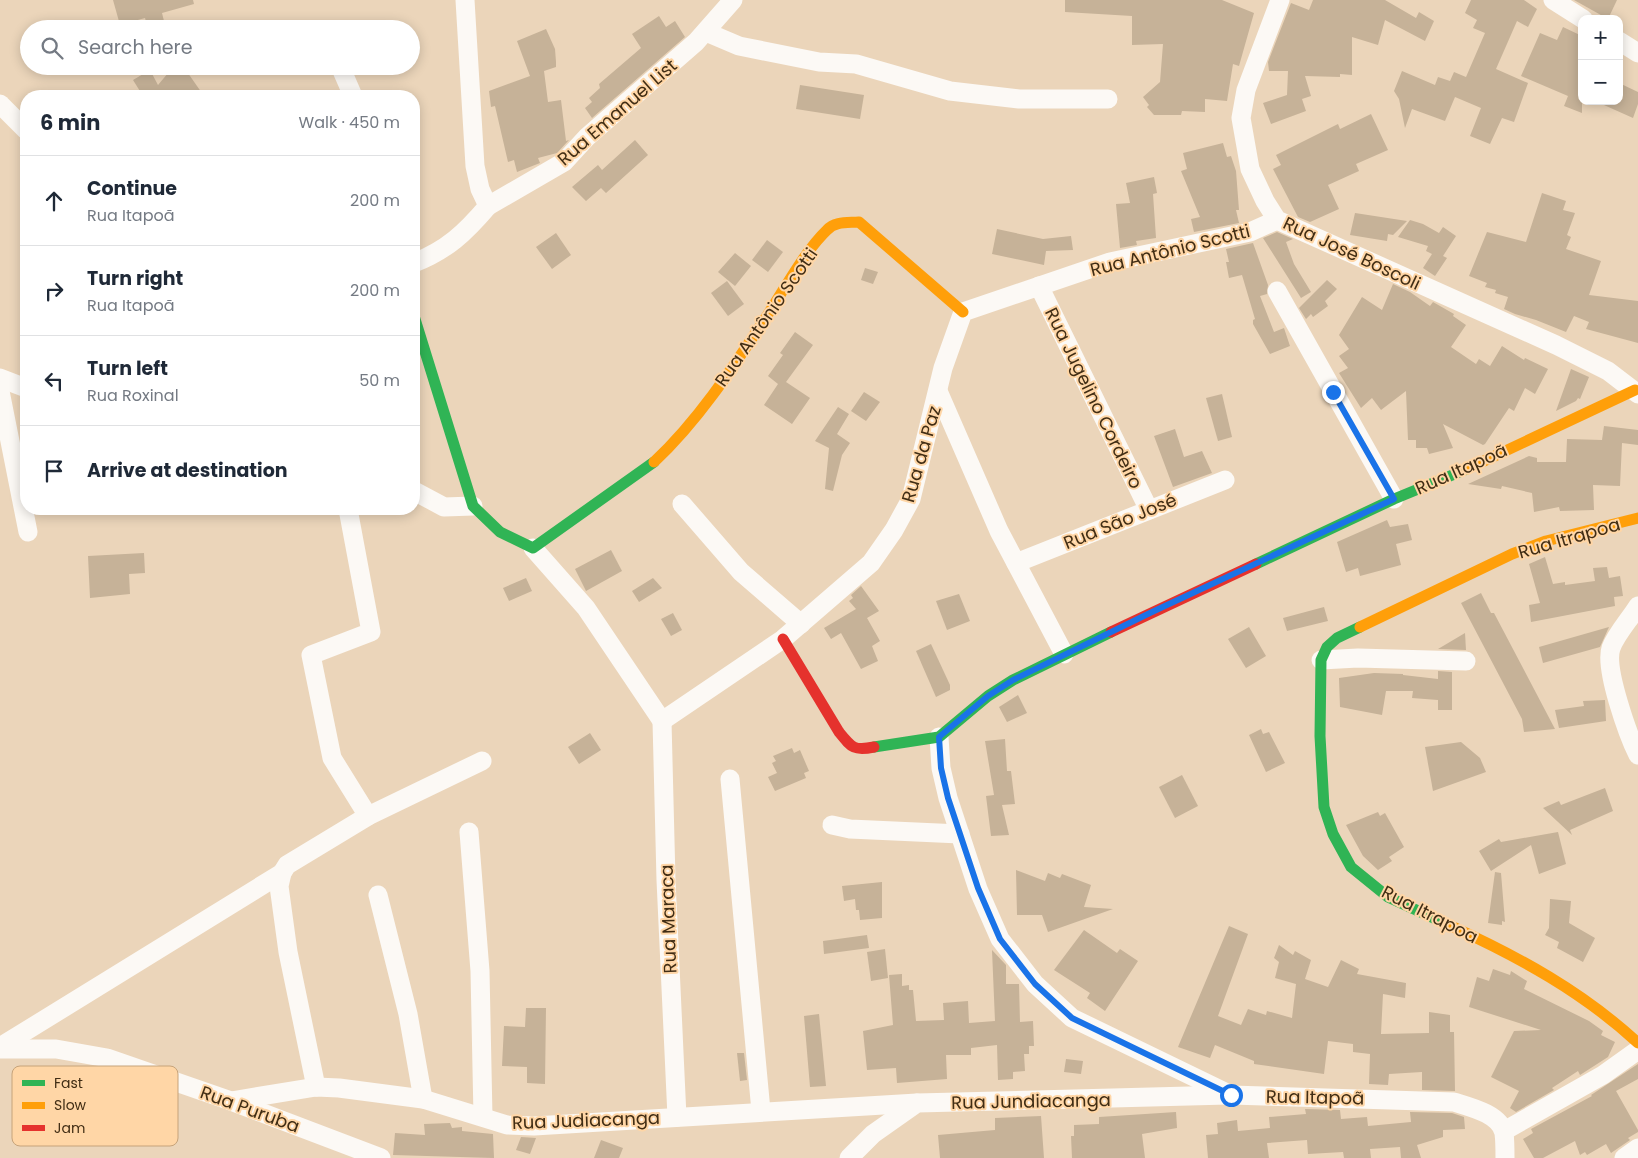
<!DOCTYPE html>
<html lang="en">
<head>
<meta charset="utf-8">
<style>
	:root { --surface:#fff; --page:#f6f6f7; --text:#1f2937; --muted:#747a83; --line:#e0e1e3 }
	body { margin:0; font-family:Poppins,sans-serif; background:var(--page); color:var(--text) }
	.controls { position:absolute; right:15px; top:15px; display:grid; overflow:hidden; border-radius:10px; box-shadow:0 2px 12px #0003 }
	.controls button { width:45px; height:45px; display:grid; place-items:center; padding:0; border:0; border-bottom:1px solid var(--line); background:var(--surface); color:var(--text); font:25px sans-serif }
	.stop { position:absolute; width:15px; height:15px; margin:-11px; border:4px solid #1a73e8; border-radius:50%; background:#fff }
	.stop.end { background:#1a73e8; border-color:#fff; box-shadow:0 1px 5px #0008 }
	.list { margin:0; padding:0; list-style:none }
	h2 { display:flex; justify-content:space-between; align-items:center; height:65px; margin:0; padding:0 20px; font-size:21px }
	h2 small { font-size:16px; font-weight:400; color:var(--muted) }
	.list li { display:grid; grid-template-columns:32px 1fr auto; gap:15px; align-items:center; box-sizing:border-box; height:90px; padding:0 20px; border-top:1px solid var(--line) }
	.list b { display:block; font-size:19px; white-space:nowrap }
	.list p { margin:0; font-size:16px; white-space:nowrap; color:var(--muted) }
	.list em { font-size:16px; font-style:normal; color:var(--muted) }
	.icon { flex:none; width:28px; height:28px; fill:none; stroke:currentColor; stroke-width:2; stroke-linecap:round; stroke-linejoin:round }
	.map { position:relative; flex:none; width:1638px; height:1158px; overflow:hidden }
	.search { position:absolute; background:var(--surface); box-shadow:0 2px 12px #0003; left:20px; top:20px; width:400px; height:55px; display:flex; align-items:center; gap:12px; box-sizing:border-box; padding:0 18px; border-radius:28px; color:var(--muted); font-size:19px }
	.panel { position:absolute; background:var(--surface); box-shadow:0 2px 12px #0003; left:20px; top:90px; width:400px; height:425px; border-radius:20px }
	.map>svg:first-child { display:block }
	.building { fill:#c6b298 }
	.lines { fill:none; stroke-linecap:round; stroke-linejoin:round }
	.street { stroke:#fcf9f5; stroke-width:19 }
	.fast { stroke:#30b455; stroke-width:11 }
	.slow { stroke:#ff9f0a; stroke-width:11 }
	.jam { stroke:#e5322d; stroke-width:11 }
	.route { stroke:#1a73e8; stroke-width:6 }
	.labels { text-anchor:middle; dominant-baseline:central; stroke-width:4; stroke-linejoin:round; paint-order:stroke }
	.street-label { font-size:18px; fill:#412d14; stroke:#ffd6a6 }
	.key { fill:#ffd6a6; stroke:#c6a37a; stroke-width:1 }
	.key-label { font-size:14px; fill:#412d14 }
</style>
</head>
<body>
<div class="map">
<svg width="1638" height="1158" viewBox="0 0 1638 1158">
	<rect width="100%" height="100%" fill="#ebd5ba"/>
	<g class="building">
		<polygon points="113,0 193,0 194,4 162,13 165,25 148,29 145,18 120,25"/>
		<polygon points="1065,0 1222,0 1254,13 1239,66 1233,64 1227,101 1205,99 1205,112 1182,111 1181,115 1154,115 1147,107 1149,105 1143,97 1160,82 1163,44 1132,45 1132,16 1065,12"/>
		<polygon points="1313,0 1385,0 1416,18 1419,12 1434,21 1425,41 1385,20 1378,45 1352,37 1352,75 1340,74 1340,77 1305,76 1311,96 1302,99 1306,111 1271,124 1263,103 1287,95 1288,71 1269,71 1268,62 1291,3 1309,10"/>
		<polygon points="1471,0 1524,0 1537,9 1528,27 1517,21 1496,69 1528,83 1514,122 1502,118 1490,144 1470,136 1481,108 1455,97 1445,121 1412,109 1405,128 1399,99 1394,91 1402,71 1435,85 1438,77 1450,81 1454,72 1466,77 1485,33 1473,28 1477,20 1465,13"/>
		<polygon points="1574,0 1617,0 1608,19"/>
		<polygon points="659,16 666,27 675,21 685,37 592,118 585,108 592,102 589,98 600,88 599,84 641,48 632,34"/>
		<polygon points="1563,27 1582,36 1582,113 1564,106 1568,96 1521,76 1540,33 1557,40"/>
		<polygon points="546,29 555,49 556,62 556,67 544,71 548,102 561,100 566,141 569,140 557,153 538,158 540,163 517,172 514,160 508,162 495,106 491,107 489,91 530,76 517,41"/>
		<polygon points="174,66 183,66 204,96 143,96 133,80 150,70 158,85"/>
		<polygon points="1619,83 1638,92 1638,104 1633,118 1595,101 1619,101"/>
		<polygon points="800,85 864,95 860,119 796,109"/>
		<polygon points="1371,114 1388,150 1356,164 1359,171 1328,185 1339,209 1310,222 1298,217 1273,169 1281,165 1276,155 1338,124 1340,129"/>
		<polygon points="635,140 648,155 606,193 601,188 586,201 572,187 598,165 602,170"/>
		<polygon points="1223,143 1227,157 1231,156 1236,171 1239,210 1236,210 1239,223 1194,232 1191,219 1200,217 1181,171 1187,169 1183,153"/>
		<polygon points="1154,177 1157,193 1153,194 1156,238 1136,241 1137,245 1120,248 1116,204 1130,203 1126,183"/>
		<polygon points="1542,193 1566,201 1563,210 1575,213 1567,235 1571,237 1566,249 1601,261 1589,295 1638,301 1638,343 1586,329 1589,322 1574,316 1566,332 1536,320 1515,314 1504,309 1508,297 1495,293 1496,290 1485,287 1487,283 1469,276 1487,232 1526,242"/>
		<polygon points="1355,213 1407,221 1393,235 1388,234 1387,241 1350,235"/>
		<polygon points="1410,220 1423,224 1439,233 1443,227 1456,236 1443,256 1447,258 1435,276 1423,268 1432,254 1426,251 1428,246 1398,237"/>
		<polygon points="997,229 1043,239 1071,236 1073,250 1046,251 1044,265 992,254"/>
		<polygon points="1277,232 1293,239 1286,242 1294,264 1311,292 1301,298 1263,238"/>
		<polygon points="556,233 571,255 552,269 536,247"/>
		<polygon points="767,240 783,252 768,272 752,260"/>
		<polygon points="1253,243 1268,285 1267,294 1260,296 1274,332 1284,328 1290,346 1270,354 1253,324 1253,320 1255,319 1242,275 1229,278 1226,262 1229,262 1226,249"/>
		<polygon points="735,253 751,266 735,286 718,272"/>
		<polygon points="865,268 878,272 873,284 861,280"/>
		<polygon points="1327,280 1337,289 1325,301 1328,306 1313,317 1311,314 1306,319 1299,308"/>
		<polygon points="727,281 744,304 728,316 711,293"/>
		<polygon points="1393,284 1410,292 1430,306 1433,302 1454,314 1453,316 1466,325 1451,347 1476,364 1479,359 1490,366 1502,346 1524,360 1525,358 1548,369 1535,394 1525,388 1514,411 1509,408 1485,444 1483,445 1443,424 1453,448 1429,454 1427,448 1416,448 1416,440 1408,440 1406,391 1381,410 1372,398 1361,408 1339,373 1348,368 1339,356 1349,349 1339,335 1362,297 1382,310"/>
		<polygon points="795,332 813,345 786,382 810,398 792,424 764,405 778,384 768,376 783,355 780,353"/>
		<polygon points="1571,369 1589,377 1580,399 1578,398 1576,401 1556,411"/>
		<polygon points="864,392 880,402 866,421 851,411"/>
		<polygon points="1222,394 1232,437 1218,441 1206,398"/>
		<polygon points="838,407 849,414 837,434 850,443 842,455 833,491 825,489 829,448 815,441"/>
		<polygon points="1604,426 1638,430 1638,445 1622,443 1620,486 1593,485 1594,510 1560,511 1559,507 1534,512 1532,493 1502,486 1501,489 1468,484 1529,456 1537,458 1537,462 1566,462 1567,439 1602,440"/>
		<polygon points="1175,429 1184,457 1202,451 1212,473 1173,487 1154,436"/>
		<polygon points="1387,520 1390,527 1408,524 1412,540 1396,544 1401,565 1360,576 1358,568 1346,572 1337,542"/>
		<polygon points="611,550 622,571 586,591 575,569"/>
		<polygon points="144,553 145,573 129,574 130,594 90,598 88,556"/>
		<polygon points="1545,557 1553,584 1565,582 1565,585 1595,581 1593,568 1607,567 1609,578 1620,576 1623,596 1614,597 1615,606 1531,622 1529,605 1540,603 1529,564"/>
		<polygon points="526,578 532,591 509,601 503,588"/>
		<polygon points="653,578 662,588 639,602 632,591"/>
		<polygon points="861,586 879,611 867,618 880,641 872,646 878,661 861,669 841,633 831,639 824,628 856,609 849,601 853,598 851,595"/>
		<polygon points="1481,593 1491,613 1494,613 1555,729 1524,732 1522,719 1461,603"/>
		<polygon points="959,594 970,621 947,630 936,601"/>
		<polygon points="1324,607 1328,621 1287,631 1283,618"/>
		<polygon points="673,613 682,630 671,636 661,619"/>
		<polygon points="1249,627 1266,656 1246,668 1228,639"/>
		<polygon points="1609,627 1600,647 1543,663 1539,647"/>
		<polygon points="1465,633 1466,650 1438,649"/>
		<polygon points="931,644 950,685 950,690 936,697 916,651"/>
		<polygon points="1438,671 1452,672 1452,710 1438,710 1438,700 1412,698 1413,691 1386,691 1382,715 1340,707 1339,678 1374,673 1403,674 1403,675 1438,679"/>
		<polygon points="1018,695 1027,713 1007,722 999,707"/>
		<polygon points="1605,700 1606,721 1559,728 1555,710 1584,706 1583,701"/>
		<polygon points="1261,729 1263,734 1269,732 1285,763 1266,772 1249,735"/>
		<polygon points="590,733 601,750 579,764 568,747"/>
		<polygon points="1005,739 1007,771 1011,771 1015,804 1002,805 1009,835 991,836 986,796 994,795 985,741"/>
		<polygon points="1461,742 1480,758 1486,772 1433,791 1425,747"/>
		<polygon points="792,748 794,753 800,750 809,771 804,773 806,778 775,791 768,777 777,773 772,763 776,761 773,756"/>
		<polygon points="1182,775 1198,806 1175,818 1159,787"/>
		<polygon points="1605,788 1613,811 1570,830 1572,835 1543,808 1559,801 1561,805"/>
		<polygon points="1378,812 1380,816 1385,813 1404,847 1389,857 1392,861 1378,870 1363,856 1346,825"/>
		<polygon points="1558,832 1566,864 1539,874 1531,845 1491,871 1479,851 1499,839 1501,842"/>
		<polygon points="1016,870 1045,881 1048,873 1060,878 1062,874 1091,885 1084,907 1113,909 1048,932 1042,915 1017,915"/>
		<polygon points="1495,872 1501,873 1505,922 1502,921 1502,925 1488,923"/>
		<polygon points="882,882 882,918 860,920 859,910 856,910 855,899 844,901 842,886"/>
		<polygon points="1550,899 1571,901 1569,923 1595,938 1583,962 1557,948 1559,942 1545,935 1549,928"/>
		<polygon points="1229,926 1248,934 1218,1016 1241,1025 1248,1009 1266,1015 1267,1011 1292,1018 1296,984 1275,978 1279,962 1274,958 1279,945 1293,955 1295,951 1311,960 1305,979 1328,987 1341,960 1359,969 1357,974 1406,983 1405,998 1383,994 1381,1034 1429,1033 1429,1012 1450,1015 1450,1032 1454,1032 1455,1091 1422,1090 1422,1072 1389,1074 1388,1085 1369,1084 1370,1054 1353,1052 1353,1044 1328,1041 1324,1074 1254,1064 1254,1061 1215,1045 1210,1058 1178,1047"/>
		<polygon points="1084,930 1117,953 1120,949 1138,961 1105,1011 1087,998 1090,993 1054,970"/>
		<polygon points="867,935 869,948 824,954 823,941"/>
		<polygon points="885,949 888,978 871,981 867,952"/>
		<polygon points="992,950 1006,965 1006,984 1019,984 1020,1022 1033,1021 1034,1046 1029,1046 1029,1054 1024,1054 1025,1071 1013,1072 1013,1079 998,1080 997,1045 971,1048 971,1055 946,1055 947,1079 897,1083 896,1068 867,1070 863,1031 893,1025 889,975 902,974 902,986 909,985 909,990 913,990 916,1021 944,1020 943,1003 968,1001 969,1023 995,1021"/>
		<polygon points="1493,969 1510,975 1511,971 1527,981 1524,989 1589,1021 1603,1031 1601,1035 1615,1042 1608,1057 1580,1075 1578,1071 1552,1088 1554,1090 1516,1112 1510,1108 1519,1091 1491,1077 1514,1031 1541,1030 1469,1007 1477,977 1489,981"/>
		<polygon points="526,1008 546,1008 545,1084 527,1083 527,1067 502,1066 504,1026 525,1027"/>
		<polygon points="819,1014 826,1086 810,1087 804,1016"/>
		<polygon points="737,1053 744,1053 747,1080 740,1081"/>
		<polygon points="1066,1059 1083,1061 1081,1074 1064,1072"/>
		<polygon points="1638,1064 1638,1079 1616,1091 1638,1130 1638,1132 1628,1138 1630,1140 1611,1153 1606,1144 1587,1155 1585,1152 1580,1155 1575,1141 1543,1158 1534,1158 1523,1139 1533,1133 1531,1129 1592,1096 1591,1095"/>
		<polygon points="1305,1109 1340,1110 1341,1119 1367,1117 1368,1126 1411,1122 1410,1112 1452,1113 1464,1117 1465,1129 1443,1130 1443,1137 1417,1145 1421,1158 1401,1158 1400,1147 1370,1149 1371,1158 1344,1158 1343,1152 1308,1154 1307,1140 1267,1143 1269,1158 1208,1158 1206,1135 1218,1134 1217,1123 1237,1120 1238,1131 1270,1128 1269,1117 1306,1114"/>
		<polygon points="1176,1112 1177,1128 1142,1134 1145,1158 1072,1158 1071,1136 1074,1136 1074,1125 1099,1124 1099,1117"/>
		<polygon points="1041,1116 1044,1158 940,1158 938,1135 995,1130 995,1118"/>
		<polygon points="450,1123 452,1128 462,1127 462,1131 493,1134 494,1158 393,1155 395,1133 425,1135 424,1124"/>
		<polygon points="521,1137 536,1138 530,1154 516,1150"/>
		<polygon points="601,1140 623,1148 619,1158 594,1158"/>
	</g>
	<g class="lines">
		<g class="street">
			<polyline points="1280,0 1246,90 1241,118 1250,169 1265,201 1277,220 1556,345 1608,371 1638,394"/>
			<polyline points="1553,0 1583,19"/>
			<polyline points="706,32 739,46 819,62 856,64 950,91 1019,99 1108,99"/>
			<polyline points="1619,41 1638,53"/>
			<polyline points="340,66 353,96"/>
			<polyline points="0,104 26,130"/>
			<polyline points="488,206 564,162 587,137 696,42 733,0"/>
			<path d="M414,263C447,250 465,233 488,206L480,189L475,166L465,0"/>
			<polyline points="1039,286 1149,510"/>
			<polyline points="1277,291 1394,499"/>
			<polyline points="0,378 26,388"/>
			<polyline points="0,391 28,532"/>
			<polyline points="938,391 999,531 1064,654"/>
			<polyline points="414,491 444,507 473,506"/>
			<polyline points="682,504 741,572 801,624"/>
			<polyline points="348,509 371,632 311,655 332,758 368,816"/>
			<polyline points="533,548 586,608 662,721 783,639 871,563 894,530 911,499 943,368 963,312 1110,262 1250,232 1277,220"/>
			<polyline points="1016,563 1225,480"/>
			<path d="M1638,606C1630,619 1616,634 1611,648C1604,668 1628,735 1638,755"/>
			<polyline points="1321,660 1358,658 1466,661"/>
			<polyline points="662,721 666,880 677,1117"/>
			<path d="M939,737L941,768L948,798L978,889L1000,939L1035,984L1072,1018L1231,1095L1454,1102C1470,1107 1500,1114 1504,1133C1505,1141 1505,1150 1505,1158"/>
			<polyline points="730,779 761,1111"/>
			<polyline points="832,825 850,829 960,834"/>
			<polyline points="469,832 480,971 483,1117"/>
			<polyline points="378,895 408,1014 423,1099"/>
			<polyline points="0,1047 282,873"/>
			<polyline points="0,1049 56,1049 107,1058 231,1101 381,1158"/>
			<polyline points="316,1087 288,952 279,886 282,873 287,865 368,816 482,761"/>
			<polyline points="231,1101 316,1087 339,1088 423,1099 507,1125 534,1126 917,1103"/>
			<polyline points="1504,1131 1603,1075 1638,1050"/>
			<polyline points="849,1158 873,1134 917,1103 1228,1095"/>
			<polyline points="1624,1158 1638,1148"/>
		</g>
		<g class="fast">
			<polyline points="414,316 473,506 500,532 533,548 654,462"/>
			<polyline points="1256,564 1394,499 1467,469"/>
			<polyline points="1360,627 1337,638 1327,647 1321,660 1320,736 1324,807 1333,834 1351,867 1388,897 1451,926"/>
			<polyline points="874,747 939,737 988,696 1013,680 1111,632"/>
		</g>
		<g class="slow">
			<path d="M654,462C701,418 737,361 772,308C787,284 807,249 827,230C835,221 848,223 859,222L963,312"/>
			<polyline points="1467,469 1635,390"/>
			<polyline points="1360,627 1512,554 1546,541 1638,518"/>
			<path d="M1451,926C1519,957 1583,992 1638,1043"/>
		</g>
		<g class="jam">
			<polyline points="1111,632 1256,564"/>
			<path d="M783,639L839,732C852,748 854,751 874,747"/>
		</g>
	</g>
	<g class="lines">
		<polyline class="route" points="1231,1095 1072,1018 1035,984 1000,939 978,888 948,798 941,768 939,737 988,696 1013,680 1152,612 1394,499 1333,392"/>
	</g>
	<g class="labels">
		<g class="street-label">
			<text transform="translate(617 112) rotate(-41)">Rua Emanuel List</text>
			<text transform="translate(1170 250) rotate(-14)">Rua Antônio Scotti</text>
			<text transform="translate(1352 253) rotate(25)">Rua José Boscoli</text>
			<text transform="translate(766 317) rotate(-55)">Rua Antônio Scotti</text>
			<text transform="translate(1094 398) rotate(64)">Rua Jugelino Cordeiro</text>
			<text transform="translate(921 454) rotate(-74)">Rua da Paz</text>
			<text transform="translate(1461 469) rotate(-24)">Rua Itapoã</text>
			<text transform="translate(1120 521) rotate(-22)">Rua São José</text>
			<text transform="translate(1569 538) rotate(-16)">Rua Itrapoa</text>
			<text transform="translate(1430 914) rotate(27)">Rua Itrapoa</text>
			<text transform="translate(668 919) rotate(-92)">Rua Maraca</text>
			<text transform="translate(1315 1097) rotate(1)">Rua Itapoã</text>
			<text transform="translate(1031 1101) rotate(-1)">Rua Jundiacanga</text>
			<text transform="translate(250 1109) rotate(20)">Rua Puruba</text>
			<text transform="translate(586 1120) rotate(-2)">Rua Judiacanga</text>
		</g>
	</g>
	<rect x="12" y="1066" width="166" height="80" rx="8" class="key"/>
	<rect x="22" y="1080" width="23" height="6" fill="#30b455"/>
	<rect x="22" y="1102" width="23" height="7" fill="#ff9f0a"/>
	<rect x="22" y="1125" width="23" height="6" fill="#e5322d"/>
	<g class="key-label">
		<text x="54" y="1088">Fast</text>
		<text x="54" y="1110">Slow</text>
		<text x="54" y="1133">Jam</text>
	</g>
</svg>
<div class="controls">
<button>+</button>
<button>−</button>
</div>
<div class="stop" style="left:1231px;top:1095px"></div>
<div class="stop end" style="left:1333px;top:392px"></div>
<div class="search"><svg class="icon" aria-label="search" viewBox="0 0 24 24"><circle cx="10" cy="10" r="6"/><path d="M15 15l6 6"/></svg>Search here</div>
<section class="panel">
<h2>6 min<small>Walk · 450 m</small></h2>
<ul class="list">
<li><svg class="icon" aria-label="ahead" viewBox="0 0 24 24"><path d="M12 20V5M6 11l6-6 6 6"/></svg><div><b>Continue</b><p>Rua Itapoã</p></div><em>200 m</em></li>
<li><svg class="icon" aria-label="right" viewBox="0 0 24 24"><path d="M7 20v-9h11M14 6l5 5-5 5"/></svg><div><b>Turn right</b><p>Rua Itapoã</p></div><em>200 m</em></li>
<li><svg class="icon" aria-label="left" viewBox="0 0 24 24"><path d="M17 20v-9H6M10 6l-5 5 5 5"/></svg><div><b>Turn left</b><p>Rua Roxinal</p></div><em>50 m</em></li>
<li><svg class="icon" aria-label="arrive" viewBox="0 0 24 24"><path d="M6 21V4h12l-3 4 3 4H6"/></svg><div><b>Arrive at destination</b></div></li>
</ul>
</section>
</div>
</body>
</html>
